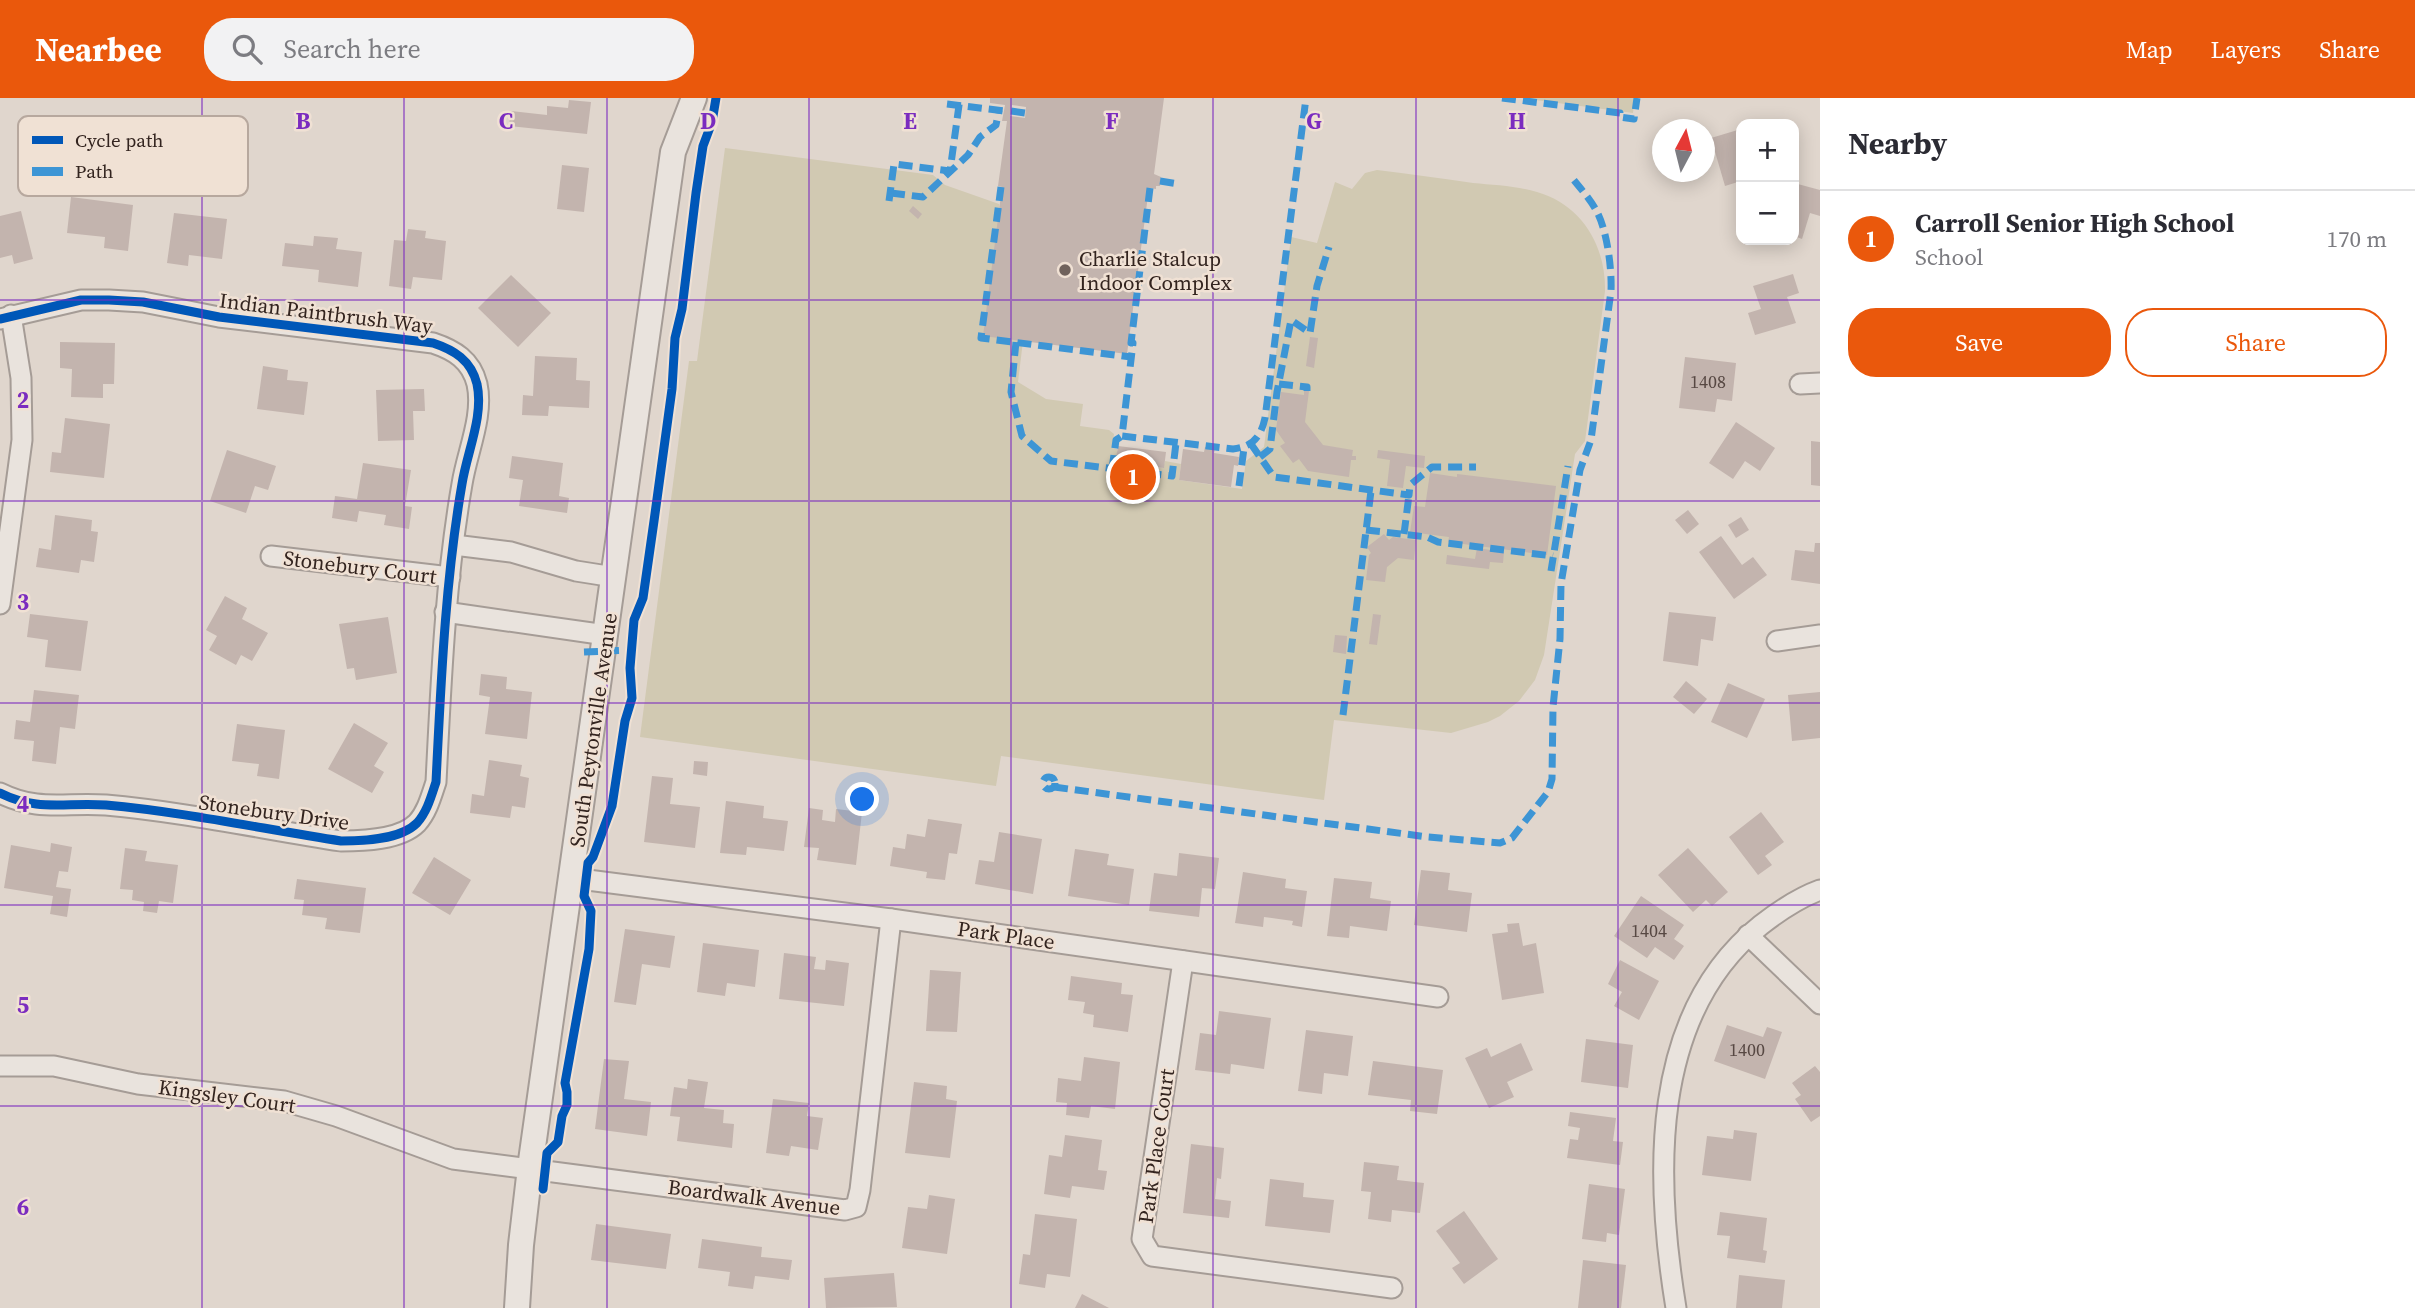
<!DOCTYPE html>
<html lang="en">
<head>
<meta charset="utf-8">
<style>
	:root { --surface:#fff; --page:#f2f2f3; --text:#2b2b33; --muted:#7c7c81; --line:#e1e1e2; --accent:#ea580c }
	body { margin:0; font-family:"Source Serif 4",serif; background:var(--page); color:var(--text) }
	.controls { position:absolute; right:21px; top:21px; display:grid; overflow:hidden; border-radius:14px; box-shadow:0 4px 18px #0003 }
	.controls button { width:63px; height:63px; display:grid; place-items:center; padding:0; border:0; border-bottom:2px solid var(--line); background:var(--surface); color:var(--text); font:35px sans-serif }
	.compass { position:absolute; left:1652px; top:21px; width:63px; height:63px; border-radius:50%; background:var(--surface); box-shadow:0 4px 18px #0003; rotate:7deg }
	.you { position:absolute; left:863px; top:702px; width:24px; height:24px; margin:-18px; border:5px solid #fff; border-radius:50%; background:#1a73e8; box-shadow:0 0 0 10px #1a73e833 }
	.badge { display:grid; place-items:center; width:46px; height:46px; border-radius:50%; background:var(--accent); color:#fff; font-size:23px; font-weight:700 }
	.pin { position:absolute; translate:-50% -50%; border:4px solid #fff; box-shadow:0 2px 7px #0006 }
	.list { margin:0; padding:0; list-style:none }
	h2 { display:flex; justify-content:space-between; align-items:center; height:91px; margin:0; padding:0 28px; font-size:30px }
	h2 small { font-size:23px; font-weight:400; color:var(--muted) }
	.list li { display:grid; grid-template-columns:46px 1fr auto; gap:21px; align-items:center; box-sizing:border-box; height:98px; padding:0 28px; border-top:2px solid var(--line) }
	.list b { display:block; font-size:26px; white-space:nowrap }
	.list p { margin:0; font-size:23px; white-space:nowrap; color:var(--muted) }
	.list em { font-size:23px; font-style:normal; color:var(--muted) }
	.actions { display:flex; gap:14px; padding:21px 28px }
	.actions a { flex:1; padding:16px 0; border:2px solid var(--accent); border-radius:28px; text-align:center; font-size:24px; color:var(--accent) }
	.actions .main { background:var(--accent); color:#fff }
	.icon { flex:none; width:38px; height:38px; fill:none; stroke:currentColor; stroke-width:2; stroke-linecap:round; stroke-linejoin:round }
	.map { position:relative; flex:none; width:1820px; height:1210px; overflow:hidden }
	header { display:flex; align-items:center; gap:42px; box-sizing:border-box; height:98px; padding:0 35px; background:var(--accent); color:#fff }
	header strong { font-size:33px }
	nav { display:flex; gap:38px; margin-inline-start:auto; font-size:24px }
	.search { width:490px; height:63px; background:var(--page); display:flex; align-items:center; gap:18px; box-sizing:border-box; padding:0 24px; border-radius:28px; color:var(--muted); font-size:26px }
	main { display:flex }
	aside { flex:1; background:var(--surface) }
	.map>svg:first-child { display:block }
	.green { fill:#d1c9b2 }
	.building { fill:#c3b4ae; fill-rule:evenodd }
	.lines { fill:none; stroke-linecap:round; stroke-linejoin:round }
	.minor-casing { stroke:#a59c96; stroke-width:23 }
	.tertiary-casing { stroke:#a59c96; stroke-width:28 }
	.minor { stroke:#e9e3dd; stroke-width:19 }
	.tertiary { stroke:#e9e3dd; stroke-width:24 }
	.quiet { stroke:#3d95d5; stroke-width:7; stroke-dasharray:14 7; stroke-linecap:butt }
	.cycleway-casing { stroke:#f0e1d4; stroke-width:13 }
	.cycleway { stroke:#0057b8; stroke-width:9 }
	.grid { fill:none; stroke:#7b2cbf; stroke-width:2; stroke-opacity:0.55 }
	.poi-dot { fill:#70625c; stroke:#f0e1d4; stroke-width:2.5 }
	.labels { text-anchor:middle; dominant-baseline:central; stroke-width:5; stroke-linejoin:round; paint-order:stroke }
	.number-label { font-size:18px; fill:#574843 }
	.poi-label { font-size:21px; fill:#33241f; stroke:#f0e1d4; text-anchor:start }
	.street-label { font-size:21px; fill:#33241f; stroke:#f0e1d4 }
	.key { fill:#f0e1d4; stroke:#b7a89e; stroke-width:2 }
	.key-label { font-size:19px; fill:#33241f }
	.grid-label { font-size:23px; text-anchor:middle; font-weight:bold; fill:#7b2cbf; stroke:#f0e1d4; stroke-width:5; stroke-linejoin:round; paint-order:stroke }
</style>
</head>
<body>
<header>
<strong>Nearbee</strong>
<div class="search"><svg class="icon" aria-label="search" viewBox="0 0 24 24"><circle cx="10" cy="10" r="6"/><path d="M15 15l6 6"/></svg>Search here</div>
<nav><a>Map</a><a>Layers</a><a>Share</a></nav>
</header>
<main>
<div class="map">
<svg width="1820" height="1210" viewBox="0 0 1820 1210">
	<rect width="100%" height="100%" fill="#e0d6cd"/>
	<g class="green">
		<polygon points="1521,0 1635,0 1633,15"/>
		<path d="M725,50L933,77L945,87L999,106L1023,243L1018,284L1046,301L1083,306L1080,328L1109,332L1114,336L1112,350L1117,351V360L1146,364V368L1163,370L1165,363L1181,366L1179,382L1242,391L1246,363L1264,349L1291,139L1317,145L1335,84L1352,91L1365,75L1377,72C1409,76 1441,80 1473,85C1494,87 1517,88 1537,94C1582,107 1606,148 1605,193L1585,343L1575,356L1544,557L1535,582L1519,603L1500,618L1488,624L1451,635L1334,622L1324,702L1001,658L996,688L640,639L689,263H697Z"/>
	</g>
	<g class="building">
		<path d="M990,0H1164L1154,76L1161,79L1160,88H1156V91L1149,90L1127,256L983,238L1002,89L998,88L1007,23H1002L1005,7L990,5ZM1012,7L1026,9L1025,20L1010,18Z"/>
		<polygon points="569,2 591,4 587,36 509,28 511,13 547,17 547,8 568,10"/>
		<polygon points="1741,31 1741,83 1725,88 1711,40"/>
		<polygon points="562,67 589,70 584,114 557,111"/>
		<polygon points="1794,85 1820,92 1820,118 1810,115 1802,141 1794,138"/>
		<polygon points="71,99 133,107 128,153 104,150 105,139 67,135"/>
		<polygon points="913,108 922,116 918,121 909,113"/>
		<polygon points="21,113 33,161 14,166 12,157 0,160 0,118"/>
		<polygon points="174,115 227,121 222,161 189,157 188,168 167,165"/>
		<polygon points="408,131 426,133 425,140 446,143 442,182 413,179 411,191 389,188 394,142 406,143"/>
		<polygon points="314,138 338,140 336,151 362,154 358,189 318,184 319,172 282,168 285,145 313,148"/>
		<polygon points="1793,176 1799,195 1787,199 1796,225 1755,237 1748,215 1761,211 1753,188"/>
		<polygon points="511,177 551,215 518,249 478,210"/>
		<polygon points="1310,239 1318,240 1314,270 1306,268"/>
		<polygon points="60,244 115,245 114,286 103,286 103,300 71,299 72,271 60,270"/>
		<polygon points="535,258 577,260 576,282 590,283 589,310 549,308 548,318 522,317 523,297 533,298"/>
		<polygon points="1685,259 1736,265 1732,303 1717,301 1715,314 1679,310"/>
		<polygon points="263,268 288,272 287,282 308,284 304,317 257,311"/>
		<polygon points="424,291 425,313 413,313 414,342 378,343 376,292"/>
		<polygon points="1304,293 1309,293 1305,324 1323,347 1353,352 1352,358 1356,358 1356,362 1351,362 1349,379 1308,373 1299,361 1293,365 1280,348 1285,345 1276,332 1281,294 1304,297"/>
		<polygon points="65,320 110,326 104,380 50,374 52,354 61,355"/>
		<polygon points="1736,324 1775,350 1760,373 1745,363 1733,381 1709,365"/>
		<polygon points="1811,343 1820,344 1820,388 1811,387"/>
		<polygon points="1118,348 1166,354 1164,370 1146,368 1146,364 1116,360"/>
		<polygon points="1205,349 1215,351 1214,355 1239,359 1238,368 1234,367 1231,389 1179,382 1183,351 1204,354"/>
		<polygon points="227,352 276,368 268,392 255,388 246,415 210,403"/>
		<polygon points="1378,352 1425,358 1424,370 1406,368 1403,390 1387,388 1390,362 1377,360"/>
		<polygon points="512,358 563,365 559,398 569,400 567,415 519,408 523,382 509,380"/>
		<polygon points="363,365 411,372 405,408 412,409 409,431 384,427 386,417 359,413 357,424 332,420 335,398 357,401"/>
		<polygon points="1430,375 1457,379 1457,376 1556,388 1547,457 1448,444 1449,439 1410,434 1414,408 1425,409"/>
		<polygon points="1688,412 1699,426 1687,436 1675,422"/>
		<polygon points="55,417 92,422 91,433 98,434 94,464 81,462 79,475 36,469 39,450 51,452"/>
		<polygon points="1741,419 1749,432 1736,440 1728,427"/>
		<polygon points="1384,436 1389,442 1393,439 1416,442 1414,462 1398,460 1387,469 1385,484 1366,482 1369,457 1371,455 1367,449"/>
		<polygon points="1721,438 1742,467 1753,459 1767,477 1734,501 1699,454"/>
		<polygon points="1815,445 1820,445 1820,486 1791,482 1795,452 1814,454"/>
		<polygon points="1477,450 1504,454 1503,465 1490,464 1489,471 1446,466 1447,457 1475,461"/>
		<polygon points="225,498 247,510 242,521 268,535 252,563 241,557 236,567 209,552 217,538 206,532"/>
		<polygon points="1669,514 1716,519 1713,543 1701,541 1698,568 1663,563"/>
		<polygon points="30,516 88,523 81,573 45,569 48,542 27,539"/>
		<polygon points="1373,516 1381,517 1377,547 1369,546"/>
		<polygon points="388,519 397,575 356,582 354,570 347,571 339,526"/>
		<polygon points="1335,537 1347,538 1346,556 1333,554"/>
		<polygon points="481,576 507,579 506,591 532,594 527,641 485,636 490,599 479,597"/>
		<polygon points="1686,583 1707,601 1694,616 1673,599"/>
		<polygon points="1728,585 1765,601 1747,640 1711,624"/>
		<polygon points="34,592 79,597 75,631 60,629 56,666 32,663 34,643 14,641 16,622 30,624"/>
		<polygon points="1820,594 1820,640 1792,643 1788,597"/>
		<polygon points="354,625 388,645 374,668 384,674 372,695 328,671"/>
		<polygon points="237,626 285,632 279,681 257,678 259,666 232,663"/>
		<polygon points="489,662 522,667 520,678 529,680 525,710 512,708 510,720 470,715 472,696 484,698"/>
		<polygon points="694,663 708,664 707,678 693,676"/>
		<polygon points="652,678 673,680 670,706 700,709 695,750 644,744"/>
		<polygon points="726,703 764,708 763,720 788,723 784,753 747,749 746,757 720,755"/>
		<polygon points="809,710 823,712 822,722 835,724 836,711 862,714 856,767 817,762 819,750 804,749"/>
		<polygon points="1761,714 1784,744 1765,758 1772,767 1758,777 1729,739"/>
		<polygon points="928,721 962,726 957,756 949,755 945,782 926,780 927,774 890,768 893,749 905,751 907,736 925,739"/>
		<polygon points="999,734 1042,741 1033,796 975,786 979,762 994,764"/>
		<polygon points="51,745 72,749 68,774 59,773 56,789 71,791 67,819 50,816 53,798 4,790 11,747 50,754"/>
		<polygon points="125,750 147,753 145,763 178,767 173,805 159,803 157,815 143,813 144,804 132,802 133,792 120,791"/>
		<polygon points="1688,750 1728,794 1712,808 1706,802 1693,814 1658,777"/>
		<polygon points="1075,751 1109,756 1107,767 1134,771 1129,807 1068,798"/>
		<polygon points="1179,755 1219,760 1215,791 1202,790 1199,819 1149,813 1154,775 1177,778"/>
		<polygon points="434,759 471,782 450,817 412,795"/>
		<polygon points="1421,772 1450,775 1448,792 1472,795 1467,834 1414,827"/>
		<polygon points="1243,774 1286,781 1285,790 1307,793 1302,829 1292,827 1293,823 1264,819 1263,829 1235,825"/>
		<polygon points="1334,780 1372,784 1370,800 1391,803 1387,833 1350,828 1349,840 1327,838"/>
		<polygon points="297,781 366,790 360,835 325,831 327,820 302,817 304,802 294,801"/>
		<polygon points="1641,798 1684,827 1674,841 1684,848 1674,862 1655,849 1647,860 1614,838"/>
		<polygon points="1519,825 1523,848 1536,845 1544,895 1502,902 1492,836 1508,834 1507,826"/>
		<polygon points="625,831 675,838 670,870 642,866 636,907 614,904"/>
		<polygon points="703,845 759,852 755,889 727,885 725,898 697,894"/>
		<polygon points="784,855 816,859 814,871 825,872 826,862 849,865 844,908 779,901"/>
		<polygon points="1620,862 1659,883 1639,922 1614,908 1622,894 1608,886"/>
		<polygon points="930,872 961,874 957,934 926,933"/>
		<polygon points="1071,878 1122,885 1121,896 1133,897 1128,934 1093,929 1094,917 1083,915 1085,904 1068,902"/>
		<polygon points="1219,913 1271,920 1264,971 1231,966 1230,976 1195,972 1200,935 1216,937"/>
		<polygon points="1727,927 1763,939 1767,929 1782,934 1765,981 1714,963"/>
		<polygon points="1306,932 1353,938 1348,978 1324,975 1322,996 1298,993"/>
		<polygon points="1586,941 1633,947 1628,990 1581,984"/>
		<polygon points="1521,945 1533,972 1507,984 1514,999 1489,1010 1465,960 1487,950 1491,959"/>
		<polygon points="1084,959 1120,964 1115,1011 1091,1008 1089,1020 1066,1017 1067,1005 1056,1004 1058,980 1081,983"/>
		<polygon points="604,961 629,963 624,1001 651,1004 647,1038 595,1031"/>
		<polygon points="1373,963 1443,972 1437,1016 1410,1013 1411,1002 1368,997"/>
		<polygon points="1815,968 1820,974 1820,1018 1811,1024 1795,1001 1801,997 1792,985"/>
		<polygon points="688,981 708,984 704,1010 724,1012 723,1025 734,1026 732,1050 677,1043 680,1019 670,1018 674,989 687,991"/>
		<polygon points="914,984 947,988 946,1001 957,1003 950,1060 905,1055"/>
		<polygon points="773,1001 809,1005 807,1018 823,1020 818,1052 791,1048 789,1058 766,1055"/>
		<polygon points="1570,1014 1616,1020 1613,1043 1623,1044 1620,1067 1567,1060 1570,1041 1578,1042 1580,1030 1568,1028"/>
		<polygon points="1734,1032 1757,1035 1751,1083 1702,1077 1707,1038 1733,1041"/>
		<polygon points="1065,1037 1102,1042 1098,1072 1107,1073 1104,1092 1072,1088 1070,1100 1044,1096 1049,1057 1062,1059"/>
		<polygon points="1191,1046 1224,1050 1221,1081 1217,1080 1215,1101 1231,1103 1229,1120 1183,1115"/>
		<polygon points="1364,1064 1399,1068 1397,1082 1424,1085 1420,1115 1392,1112 1391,1124 1368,1121 1371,1094 1361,1093"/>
		<polygon points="1270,1081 1304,1085 1303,1099 1334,1102 1330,1135 1265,1128"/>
		<polygon points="1589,1086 1625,1091 1619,1137 1607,1135 1606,1144 1582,1141"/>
		<polygon points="929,1097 955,1101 947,1156 902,1150 908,1109 927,1111"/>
		<polygon points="1464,1113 1498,1161 1464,1186 1452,1170 1460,1165 1436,1133"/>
		<polygon points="1720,1114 1767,1120 1763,1152 1767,1153 1765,1165 1727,1160 1730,1138 1717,1137"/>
		<polygon points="1035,1116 1077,1121 1070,1179 1047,1176 1045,1190 1019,1186 1023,1156 1030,1157"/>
		<polygon points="596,1126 671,1136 666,1171 591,1162"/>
		<polygon points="702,1141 762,1149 761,1159 792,1162 789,1182 755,1178 753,1191 728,1188 730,1174 698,1170"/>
		<polygon points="1583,1162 1626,1167 1621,1210 1578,1210"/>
		<polygon points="894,1175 897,1209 826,1210 824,1180"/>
		<polygon points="1739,1177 1785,1182 1782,1210 1736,1210"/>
		<polygon points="1082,1196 1109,1210 1075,1210"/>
	</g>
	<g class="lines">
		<g class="minor-casing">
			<g id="minor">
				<path d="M0,221L81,202H109L143,204L219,219L433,245C454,252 471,262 477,286C484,318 467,354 462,386C445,484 441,585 436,684C431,699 427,714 417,725C400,742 363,743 341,743C263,731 184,714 106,707C65,704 38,714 0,695"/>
				<polyline points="1800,286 1820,285"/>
				<polyline points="454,447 511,454 576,473 614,479"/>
				<polyline points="271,458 450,479"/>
				<polyline points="0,506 22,342 21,280 11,217"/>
				<polyline points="445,514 606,537"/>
				<polyline points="1777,543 1820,537"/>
				<polyline points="572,780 891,821 1438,899"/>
				<polyline points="1748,837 1820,906"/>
				<polyline points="1183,863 1142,1141 1152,1158 1392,1190"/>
				<polyline points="0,968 54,968 138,986 284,1003 336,1018 453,1061 845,1112 856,1109 860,1092 891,821"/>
				<path d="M1676,1210C1655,1082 1648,917 1761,827C1779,813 1798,800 1820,792"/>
			</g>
		</g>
		<g class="tertiary-casing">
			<polyline id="tertiary" points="517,1210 521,1147 530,1070 673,54 694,0"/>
		</g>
		<use href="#minor" class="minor"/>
		<use href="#tertiary" class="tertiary"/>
		<g class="quiet">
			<polyline points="1502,0 1620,15 1620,19 1634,21 1637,0"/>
			<polyline points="947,6 1005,13"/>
			<polyline points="1011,13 1025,15"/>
			<polyline points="1160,83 1179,86"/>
			<polyline points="1001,89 981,240 1131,259"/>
			<path d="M1150,90L1131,245H1133L1122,338L1233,351C1252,349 1261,339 1265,320L1306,0"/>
			<polyline points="891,95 923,99 968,57 980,39 996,27 999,12"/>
			<polyline points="889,103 894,66 950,73 960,0"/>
			<polyline points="1016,244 1011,294 1022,338 1051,363 1172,378 1176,345"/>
			<polyline points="1279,286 1307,289 1307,293"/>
			<polyline points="1251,346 1274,379 1409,397 1410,387 1432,369 1476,369"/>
			<polyline points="1260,359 1270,351 1277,294 1291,222 1310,235 1317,188 1329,149"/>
			<polyline points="1112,371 1116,342 1122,338"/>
			<polyline points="1239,388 1244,350"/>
			<polyline points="1366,432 1427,439 1438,444 1553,458"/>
			<polyline points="1404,436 1409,397"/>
			<polyline points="1551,473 1568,368"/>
			<polyline points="584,554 631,552"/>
			<polyline points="1343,617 1371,393"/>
			<circle cx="1049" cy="685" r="6"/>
			<path d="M1054,689L1428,739L1500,745L1512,740L1548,694L1552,681L1553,609L1560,541L1561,486L1580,372L1591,342L1611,193C1612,171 1607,131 1596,112C1590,101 1581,91 1573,81"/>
		</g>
		<g class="cycleway-casing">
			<g id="cycleway">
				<path d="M0,221L81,202H109L143,204L219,219L433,245C454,252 471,262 477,286C484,318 467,354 462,386C445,484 441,585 436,684C431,699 427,714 417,725C400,742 363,743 341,743C263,731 184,714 106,707C65,704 38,714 0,695"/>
				<polyline points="543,1091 547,1055 558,1044 562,1018 567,1007 567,994 565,985 589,851 591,813 584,798 588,765 593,759 612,708 625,623 632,600 630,570 634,522 643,500 654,423 672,291 675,240 682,211 696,95 703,48 712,24 716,0"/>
			</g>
		</g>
		<use href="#cycleway" class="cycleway"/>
	</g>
	<path class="grid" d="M202,0V1210M404,0V1210M607,0V1210M809,0V1210M1011,0V1210M1213,0V1210M1416,0V1210M1618,0V1210M0,202H1820M0,403H1820M0,605H1820M0,807H1820M0,1008H1820"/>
	<circle class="poi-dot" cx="1065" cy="172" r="7"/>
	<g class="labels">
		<g class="number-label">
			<text x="1708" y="283">1408</text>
			<text x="1649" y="832">1404</text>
			<text x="1747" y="951">1400</text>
		</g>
		<g class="poi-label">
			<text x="1079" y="160">Charlie Stalcup<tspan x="1079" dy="24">Indoor Complex</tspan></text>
		</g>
		<g class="street-label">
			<text transform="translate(326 215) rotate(7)">Indian Paintbrush Way</text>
			<text transform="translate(360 469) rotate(7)">Stonebury Court</text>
			<text transform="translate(593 632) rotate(-82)">South Peytonville Avenue</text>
			<text transform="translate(274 714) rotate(8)">Stonebury Drive</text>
			<text transform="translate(1006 837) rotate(8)">Park Place</text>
			<text transform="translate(227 998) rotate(8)">Kingsley Court</text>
			<text transform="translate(1156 1048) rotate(-82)">Park Place Court</text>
			<text transform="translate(754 1099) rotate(7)">Boardwalk Avenue</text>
		</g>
	</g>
	<rect x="18" y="18" width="230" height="80" rx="10" class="key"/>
	<rect x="32" y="38" width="31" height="8" fill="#0057b8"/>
	<rect x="32" y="69" width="31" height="9" fill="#3d95d5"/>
	<g class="key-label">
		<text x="75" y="49">Cycle path</text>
		<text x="75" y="80">Path</text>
	</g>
	<g class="grid-label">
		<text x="303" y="31">B</text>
		<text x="506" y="31">C</text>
		<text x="708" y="31">D</text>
		<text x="910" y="31">E</text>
		<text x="1112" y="31">F</text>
		<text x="1314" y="31">G</text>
		<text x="1517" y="31">H</text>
		<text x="23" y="310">2</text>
		<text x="23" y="512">3</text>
		<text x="23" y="714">4</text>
		<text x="23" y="915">5</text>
		<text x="23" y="1117">6</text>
	</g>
</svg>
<div class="controls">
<button>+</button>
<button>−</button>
</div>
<svg class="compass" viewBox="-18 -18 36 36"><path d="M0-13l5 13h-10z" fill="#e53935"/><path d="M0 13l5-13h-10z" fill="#7c7c81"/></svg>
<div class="you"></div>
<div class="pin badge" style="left:1133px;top:379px">1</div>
</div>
<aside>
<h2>Nearby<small></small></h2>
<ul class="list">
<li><span class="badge">1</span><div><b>Carroll Senior High School</b><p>School</p></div><em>170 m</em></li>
</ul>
<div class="actions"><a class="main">Save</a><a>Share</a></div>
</aside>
</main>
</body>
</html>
